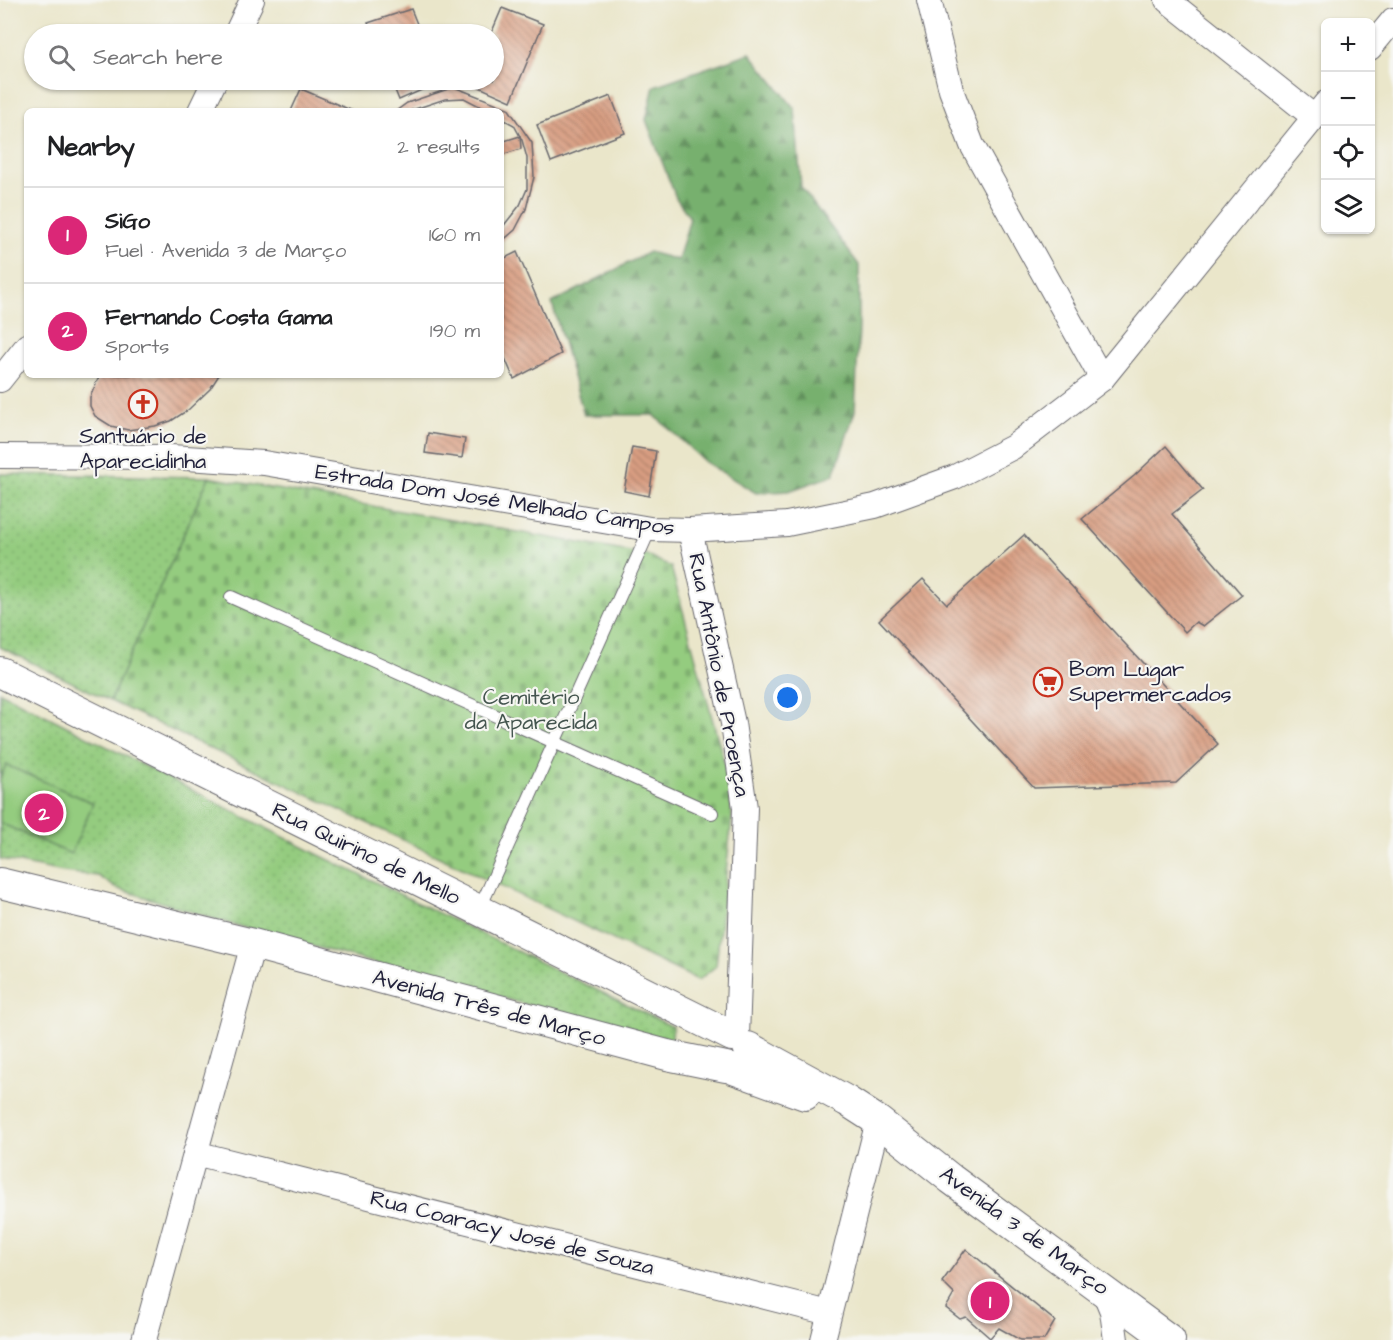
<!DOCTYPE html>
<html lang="en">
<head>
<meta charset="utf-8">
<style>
	:root { --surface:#fff; --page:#f2f2f2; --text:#202124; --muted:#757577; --line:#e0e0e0; --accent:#db2777 }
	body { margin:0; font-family:"Architects Daughter",sans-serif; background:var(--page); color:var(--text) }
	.controls { position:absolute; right:18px; top:18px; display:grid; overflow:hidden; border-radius:9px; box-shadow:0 2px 4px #0004 }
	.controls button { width:54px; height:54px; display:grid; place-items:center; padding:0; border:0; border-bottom:2px solid var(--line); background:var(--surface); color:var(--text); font:30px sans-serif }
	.you { position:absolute; left:788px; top:698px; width:21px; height:21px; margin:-15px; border:4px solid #fff; border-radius:50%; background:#1a73e8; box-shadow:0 0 0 9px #1a73e833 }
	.badge { display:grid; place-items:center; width:39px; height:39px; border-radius:50%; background:var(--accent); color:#fff; font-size:20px; font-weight:700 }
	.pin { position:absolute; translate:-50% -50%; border:3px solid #fff; box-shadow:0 2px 6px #0006 }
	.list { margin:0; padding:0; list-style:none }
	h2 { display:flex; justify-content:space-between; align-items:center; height:78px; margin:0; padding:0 24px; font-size:26px }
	h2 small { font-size:20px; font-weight:400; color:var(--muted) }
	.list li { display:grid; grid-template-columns:39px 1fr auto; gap:18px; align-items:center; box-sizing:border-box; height:96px; padding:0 24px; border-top:2px solid var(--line) }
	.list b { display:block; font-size:22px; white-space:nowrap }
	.list p { margin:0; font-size:20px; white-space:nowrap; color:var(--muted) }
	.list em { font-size:20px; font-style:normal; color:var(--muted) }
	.icon { flex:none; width:33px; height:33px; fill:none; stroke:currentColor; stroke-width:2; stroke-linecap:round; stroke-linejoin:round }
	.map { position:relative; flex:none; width:1393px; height:1340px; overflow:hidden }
	.search { position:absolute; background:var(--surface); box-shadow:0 2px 4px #0004; left:24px; top:24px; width:480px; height:66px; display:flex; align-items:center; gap:15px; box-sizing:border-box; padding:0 21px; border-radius:33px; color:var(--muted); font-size:22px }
	.panel { position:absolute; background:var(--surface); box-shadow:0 2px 4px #0004; left:24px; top:108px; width:480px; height:270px; border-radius:9px }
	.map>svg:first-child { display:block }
	.grass { fill:url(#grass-dots); stroke:#5b775d; stroke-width:1.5 }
	.forest { fill:url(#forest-firs); stroke:#4c6954; stroke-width:1.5 }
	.cemetery { fill:url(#cemetery-stones); stroke:#5b775d; stroke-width:1.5 }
	.garden { fill:#94cc7f; stroke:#5b775d; stroke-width:1.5 }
	.building { fill:url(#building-back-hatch) }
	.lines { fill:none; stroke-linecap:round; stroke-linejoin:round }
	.service-casing { stroke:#68676d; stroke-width:14 }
	.minor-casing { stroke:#68676d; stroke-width:26 }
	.tertiary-casing { stroke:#68676d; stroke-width:32 }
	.service { stroke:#fff; stroke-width:12 }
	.minor { stroke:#fff; stroke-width:24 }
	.tertiary { stroke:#fff; stroke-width:30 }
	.labels { text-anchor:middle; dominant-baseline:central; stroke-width:4.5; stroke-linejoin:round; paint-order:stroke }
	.poi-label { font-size:22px; fill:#22223b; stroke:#f6f6f2 }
	.street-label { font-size:22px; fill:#22223b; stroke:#f6f6f2 }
	.park-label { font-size:22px; fill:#44554f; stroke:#f6f6f2 }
</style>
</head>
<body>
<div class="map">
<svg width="1393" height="1340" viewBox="0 0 1393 1340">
	<defs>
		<pattern id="grass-dots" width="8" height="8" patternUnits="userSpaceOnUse" patternTransform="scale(1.5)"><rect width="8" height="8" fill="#94cc7f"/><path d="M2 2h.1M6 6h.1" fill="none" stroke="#7faf6f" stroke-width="1.8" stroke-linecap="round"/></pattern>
		<pattern id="forest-firs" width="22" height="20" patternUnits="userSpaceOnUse" patternTransform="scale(1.5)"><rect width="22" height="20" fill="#77b06e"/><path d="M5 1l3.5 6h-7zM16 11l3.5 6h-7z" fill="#618f5c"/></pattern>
		<pattern id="cemetery-stones" width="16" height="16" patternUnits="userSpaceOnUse" patternTransform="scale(1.5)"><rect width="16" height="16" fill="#94cc7f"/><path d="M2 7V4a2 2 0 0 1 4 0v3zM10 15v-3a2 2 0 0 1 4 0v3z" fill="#7faf6f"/></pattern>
		<pattern id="building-back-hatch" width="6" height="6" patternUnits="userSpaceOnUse" patternTransform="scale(1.5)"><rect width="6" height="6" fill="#d89d81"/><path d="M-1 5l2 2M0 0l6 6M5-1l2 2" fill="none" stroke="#af806b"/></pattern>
	</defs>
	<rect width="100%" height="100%" fill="#f6f6f2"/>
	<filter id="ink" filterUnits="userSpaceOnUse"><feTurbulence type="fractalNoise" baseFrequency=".0167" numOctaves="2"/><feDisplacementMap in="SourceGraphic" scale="12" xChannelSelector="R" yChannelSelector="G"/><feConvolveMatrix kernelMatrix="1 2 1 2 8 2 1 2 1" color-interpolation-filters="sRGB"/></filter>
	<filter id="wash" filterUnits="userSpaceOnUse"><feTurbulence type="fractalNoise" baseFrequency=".008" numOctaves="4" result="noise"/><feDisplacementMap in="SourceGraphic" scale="24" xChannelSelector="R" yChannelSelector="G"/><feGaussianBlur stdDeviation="1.35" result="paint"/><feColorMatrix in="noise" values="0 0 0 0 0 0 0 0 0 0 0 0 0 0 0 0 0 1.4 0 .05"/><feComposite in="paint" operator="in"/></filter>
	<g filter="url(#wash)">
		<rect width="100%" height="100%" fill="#eae6ca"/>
		<g class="grass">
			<polygon points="0,474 209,477 110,701 0,647"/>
			<polygon points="0,692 315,853 673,1027 671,1044 231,924 116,888 98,876 63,872 0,859"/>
		</g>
		<polygon class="forest" points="750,53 795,109 801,187 859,265 859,327 855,411 834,475 789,491 756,493 705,462 654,415 584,415 552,303 649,252 678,260 690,218 676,198 646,120 654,86"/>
		<polygon class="cemetery" points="209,477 647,555 671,567 727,773 732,817 716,966 698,980 110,701"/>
		<polygon class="garden" points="6,765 93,803 71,854 0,823 0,779"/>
		<g id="blocks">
			<g class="building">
				<polygon points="502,8 543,24 511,101 470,83 472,80 494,80 494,34 491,34"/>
				<polygon points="411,9 421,34 373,34 368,23"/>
				<polygon points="391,80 439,80 440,82 399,100"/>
				<polygon points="454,87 508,108 532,143 534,177 526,209 515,230 501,242 501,229 520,205 527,189 527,158 522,140 514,125 501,118 501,111 489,111 464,98 445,99 409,111 396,111 407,103"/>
				<polygon points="301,89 353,111 291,111"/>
				<polygon points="611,96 625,133 551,162 537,125"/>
				<polygon points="520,136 521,149 501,155 501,142"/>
				<polygon points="517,252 561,354 514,379 501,349 501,260"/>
				<polygon points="100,375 219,375 210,389 188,410 171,421 155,426 128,430 111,426 95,416 90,406 90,397"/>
				<polygon points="428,433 465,439 462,458 425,453"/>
				<polygon points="1166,446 1203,490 1172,514 1242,595 1203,626 1196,622 1185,632 1082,519 1134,476"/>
				<polygon points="632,447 656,451 649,496 624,491"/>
				<polygon points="1024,535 1218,744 1176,783 1034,788 879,620 923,579 947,604"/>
				<polygon points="966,1249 1055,1321 1044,1340 1020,1340 999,1328 990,1338 966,1317 960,1319 946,1308 954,1294 942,1282"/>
			</g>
		</g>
	</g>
	<g filter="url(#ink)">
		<use href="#blocks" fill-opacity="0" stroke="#68676d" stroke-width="1.5"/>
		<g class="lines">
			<g class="service-casing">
				<g id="service">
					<polyline points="231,597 712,813"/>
					<polyline points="479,910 650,529"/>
				</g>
			</g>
			<g class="minor-casing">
				<g id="minor">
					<polyline points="929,0 951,90 972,145 1102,379"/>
					<polyline points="1167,0 1314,117"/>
					<polyline points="236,34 252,0"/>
					<polyline points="1370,48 1393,20"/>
					<polyline points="200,111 215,80"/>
					<polyline points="0,380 27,346"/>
					<polyline points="0,456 171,457 264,463 650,529 690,530 787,524 875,506 955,477 1013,447 1102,379 1326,103"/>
					<polyline points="690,530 733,723 745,808 737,1037"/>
					<polyline points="195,1153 829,1313"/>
					<polyline points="1103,1289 1112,1311 1116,1340"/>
					<polyline points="144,1340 253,944"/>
					<polyline points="823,1340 878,1121"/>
				</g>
			</g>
			<g class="tertiary-casing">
				<g id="tertiary">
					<polyline points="0,672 732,1036"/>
					<polyline points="0,883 253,944 667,1055 726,1067"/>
					<polyline points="748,1047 847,1101 878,1121 951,1179 1170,1340"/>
					<polyline points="733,1069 805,1095"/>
				</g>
			</g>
			<use href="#service" class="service"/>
			<use href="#minor" class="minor"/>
			<use href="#tertiary" class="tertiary"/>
		</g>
	</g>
	<defs>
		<g id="church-ring" transform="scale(1.5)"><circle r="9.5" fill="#f6f6f2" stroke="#c8321e" stroke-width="1.5"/><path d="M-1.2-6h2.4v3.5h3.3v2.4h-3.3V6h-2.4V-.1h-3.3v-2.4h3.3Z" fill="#c8321e"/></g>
		<g id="supermarket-ring" transform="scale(1.5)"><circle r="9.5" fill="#f6f6f2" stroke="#c8321e" stroke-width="1.5"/><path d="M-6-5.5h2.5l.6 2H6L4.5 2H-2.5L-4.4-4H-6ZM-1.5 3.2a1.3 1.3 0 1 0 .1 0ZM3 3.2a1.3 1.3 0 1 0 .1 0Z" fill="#c8321e"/></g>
	</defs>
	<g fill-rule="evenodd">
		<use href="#church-ring" x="143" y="404"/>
		<use href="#supermarket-ring" x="1048" y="682"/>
	</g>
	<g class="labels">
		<g class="poi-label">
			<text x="143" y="436">Santuário de<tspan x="143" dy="25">Aparecidinha</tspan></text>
			<text x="1069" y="669" text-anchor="start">Bom Lugar<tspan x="1069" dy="25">Supermercados</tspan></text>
		</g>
		<g class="street-label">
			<text transform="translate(495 500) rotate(9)">Estrada Dom José Melhado Campos</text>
			<text transform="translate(719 675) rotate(79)">Rua Antônio de Proença</text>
			<text transform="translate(366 854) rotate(26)">Rua Quirino de Mello</text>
			<text transform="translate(489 1008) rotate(15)">Avenida Três de Março</text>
			<text transform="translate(1024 1231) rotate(36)">Avenida 3 de Março</text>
			<text transform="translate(512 1233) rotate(14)">Rua Coaracy José de Souza</text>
		</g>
		<g class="park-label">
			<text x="531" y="697">Cemitério<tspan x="531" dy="25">da Aparecida</tspan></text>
		</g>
	</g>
</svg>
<div class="controls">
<button>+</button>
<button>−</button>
<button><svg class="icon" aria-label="locate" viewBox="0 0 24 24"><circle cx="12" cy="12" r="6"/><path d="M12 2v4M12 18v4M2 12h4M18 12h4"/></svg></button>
<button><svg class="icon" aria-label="layers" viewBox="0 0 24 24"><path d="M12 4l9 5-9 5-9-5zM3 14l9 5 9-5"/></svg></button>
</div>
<div class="you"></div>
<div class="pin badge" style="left:990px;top:1301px">1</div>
<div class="pin badge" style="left:44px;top:813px">2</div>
<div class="search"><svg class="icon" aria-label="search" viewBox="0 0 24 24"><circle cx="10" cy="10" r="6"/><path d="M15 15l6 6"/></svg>Search here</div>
<section class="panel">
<h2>Nearby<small>2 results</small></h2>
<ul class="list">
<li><span class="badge">1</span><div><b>SiGo</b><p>Fuel · Avenida 3 de Março</p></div><em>160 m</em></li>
<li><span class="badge">2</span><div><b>Fernando Costa Gama</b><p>Sports</p></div><em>190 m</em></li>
</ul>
</section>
</div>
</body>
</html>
